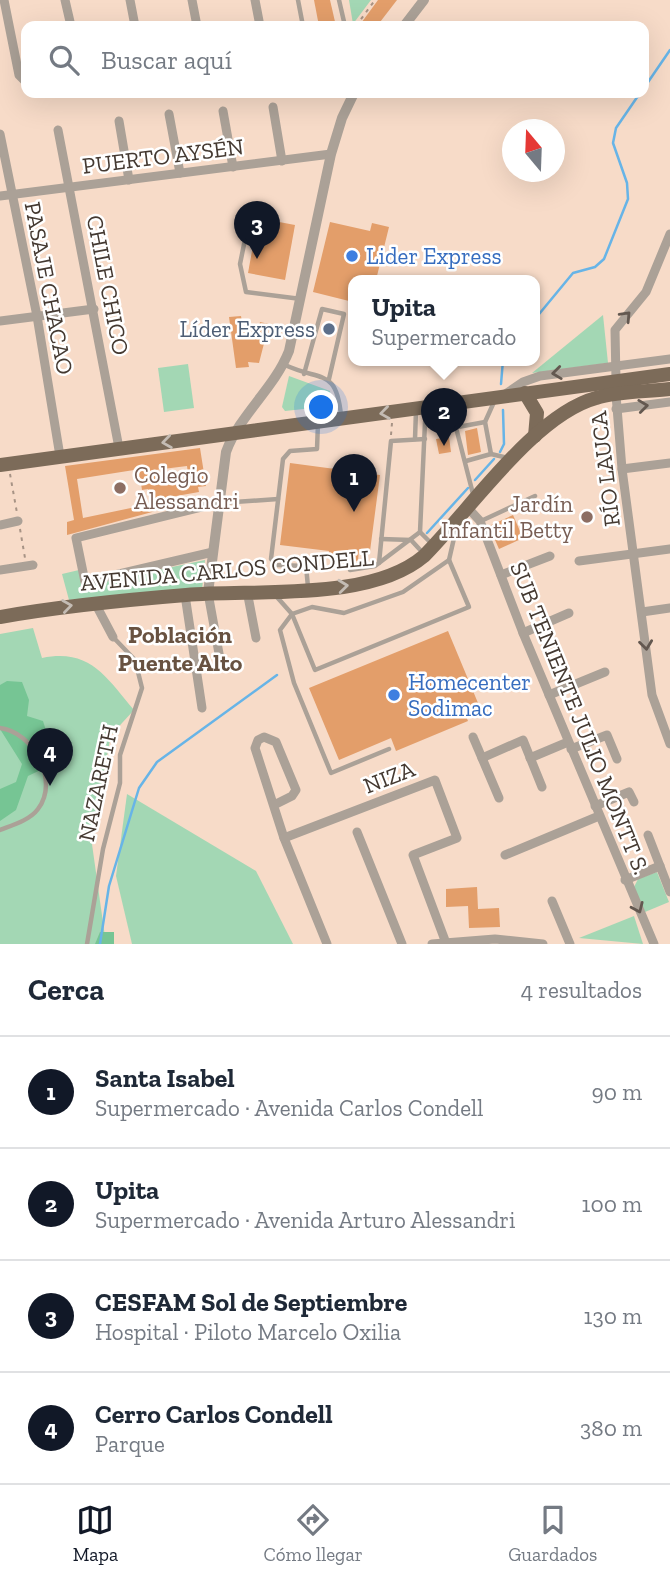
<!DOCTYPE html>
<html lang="es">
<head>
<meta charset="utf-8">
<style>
	:root { --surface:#fff; --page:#f2f2f3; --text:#1f2937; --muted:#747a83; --line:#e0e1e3; --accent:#111827 }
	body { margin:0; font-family:"Zilla Slab",serif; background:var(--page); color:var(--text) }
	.compass { position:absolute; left:502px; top:119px; width:63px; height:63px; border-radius:50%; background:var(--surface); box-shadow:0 7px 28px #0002; rotate:341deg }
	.you { position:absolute; left:322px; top:408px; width:24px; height:24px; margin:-18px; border:5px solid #fff; border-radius:50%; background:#1a73e8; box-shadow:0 0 0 10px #1a73e833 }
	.badge { display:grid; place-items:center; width:46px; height:46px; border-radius:50%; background:var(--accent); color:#fff; font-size:23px; font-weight:700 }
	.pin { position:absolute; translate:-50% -58px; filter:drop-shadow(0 2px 4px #0008) }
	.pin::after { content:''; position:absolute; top:37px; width:24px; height:21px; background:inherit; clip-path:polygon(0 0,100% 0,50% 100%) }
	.popup { position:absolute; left:348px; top:275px; width:192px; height:91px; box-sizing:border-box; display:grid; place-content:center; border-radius:14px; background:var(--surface); filter:drop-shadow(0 2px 5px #0005); font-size:23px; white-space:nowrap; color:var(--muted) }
	.popup b { font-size:26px; color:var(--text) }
	.popup::after { content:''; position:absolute; left:50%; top:100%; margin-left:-14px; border:14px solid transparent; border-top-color:var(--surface) }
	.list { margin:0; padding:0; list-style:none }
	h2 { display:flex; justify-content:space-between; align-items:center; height:91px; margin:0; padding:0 28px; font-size:30px }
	h2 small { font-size:23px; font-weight:400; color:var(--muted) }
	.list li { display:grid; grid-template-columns:46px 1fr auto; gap:21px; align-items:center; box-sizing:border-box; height:112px; padding:0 28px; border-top:2px solid var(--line) }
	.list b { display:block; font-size:26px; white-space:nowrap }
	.list p { margin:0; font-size:23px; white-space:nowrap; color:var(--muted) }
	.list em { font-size:23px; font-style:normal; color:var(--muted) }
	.icon { flex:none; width:38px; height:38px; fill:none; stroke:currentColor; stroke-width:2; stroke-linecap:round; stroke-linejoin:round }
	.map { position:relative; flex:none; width:670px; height:944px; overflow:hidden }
	.search { position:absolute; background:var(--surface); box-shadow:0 7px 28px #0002; left:21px; right:21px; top:21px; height:77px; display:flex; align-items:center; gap:18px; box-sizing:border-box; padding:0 24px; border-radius:14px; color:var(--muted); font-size:26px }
	.sheet { height:539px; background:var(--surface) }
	nav { display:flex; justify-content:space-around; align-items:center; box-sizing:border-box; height:98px; border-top:2px solid var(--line); background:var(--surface); font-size:19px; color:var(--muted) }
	nav a { display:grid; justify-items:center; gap:4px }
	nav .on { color:var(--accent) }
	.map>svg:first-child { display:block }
	.green { fill:#a3d7b4 }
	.forest { fill:#76c594 }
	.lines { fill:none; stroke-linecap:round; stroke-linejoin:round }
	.stream { stroke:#67b4e7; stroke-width:2.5 }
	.building { fill:#e39e6a; fill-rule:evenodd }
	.path { stroke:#a79385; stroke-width:2; stroke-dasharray:3.5 5; stroke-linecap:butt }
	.service { stroke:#aba197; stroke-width:4.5 }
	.minor { stroke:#aba197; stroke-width:9 }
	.tertiary { stroke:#aba197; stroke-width:10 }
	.primary { stroke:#7c6b59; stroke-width:14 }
	.oneway { stroke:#635850 }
	.oneway2 { stroke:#c4bcb4 }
	.shop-dot { fill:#3f7fe0; stroke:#fff; stroke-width:2.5 }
	.service-dot { fill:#5c6f8a; stroke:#fff; stroke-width:2.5 }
	.education-dot { fill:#8d6e63; stroke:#fff; stroke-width:2.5 }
	.labels { text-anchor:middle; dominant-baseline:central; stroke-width:5; stroke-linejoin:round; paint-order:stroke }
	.street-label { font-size:23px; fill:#443931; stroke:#fff }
	.shop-label { font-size:23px; fill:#366cbe; stroke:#fff; text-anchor:start }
	.service-label { font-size:23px; fill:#4e5e75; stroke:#fff; text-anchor:end }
	.education-label { font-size:23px; fill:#785e54; stroke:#fff; text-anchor:start }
	.neighbourhood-label { font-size:24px; font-weight:bold; fill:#685241; stroke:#fff }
</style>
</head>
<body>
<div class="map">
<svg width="670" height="944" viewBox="0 0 670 944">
	<rect width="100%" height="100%" fill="#f7dbc8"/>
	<g class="green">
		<polygon points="349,0 371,0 353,24"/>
		<polygon points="603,315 608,363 532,373"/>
		<polygon points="188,364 194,408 164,412 158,368"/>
		<polygon points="289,376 330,391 332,406 285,411 282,407"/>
		<polygon points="205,560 202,590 69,600 62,574 79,570 82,586"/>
		<path d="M33,628L42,658C90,648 106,677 134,710L111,735L91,837L106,944H0V634Z"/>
		<polygon points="127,794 256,871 293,944 132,944 116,876"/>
		<polygon points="657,872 669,902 645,912 634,887 638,879"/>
		<polygon points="634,916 643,944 579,938"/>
	</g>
	<g class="forest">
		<polygon points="7,681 22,682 29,700 27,716 43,721 49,740 51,765 28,776 16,810 0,821 0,789 16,782 22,764 0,729 0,685"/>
		<polygon points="100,932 114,932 114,944 95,944"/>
	</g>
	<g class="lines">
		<g class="stream">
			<polyline points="644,88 670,50"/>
			<polyline points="535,319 573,273 595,267 604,259 628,199 627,183 613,143 616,128 640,93"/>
			<polyline points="501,384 503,360"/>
			<polyline points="500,452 504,444 503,410"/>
			<polyline points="475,480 494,459"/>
			<polyline points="427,533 468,488"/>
			<polyline points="100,944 109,886 139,788 157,762 277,675"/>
		</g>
	</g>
	<g class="building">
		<polygon points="314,0 330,0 336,26 319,26"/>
		<polygon points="378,0 397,0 377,26 359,26"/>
		<polygon points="258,218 295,225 285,280 248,273"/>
		<polygon points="330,222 370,231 372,223 389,227 376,280 353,280 353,302 313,292"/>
		<polygon points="241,316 244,334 257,336 260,322 269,324 259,363 248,362 249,367 236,368 229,317"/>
		<polygon points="477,428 481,452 468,455 465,431"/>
		<polygon points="449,437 451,452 439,454 436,439"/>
		<path d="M200,448L206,486L198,487L199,492L165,498L167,508L67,535V522L74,520L65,466ZM187,466L189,481L156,485L155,470ZM134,470L135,478L140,477L142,490L148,489L150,504L83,518L77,479Z"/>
		<polygon points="290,463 380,475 370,551 359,549 358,561 328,557 329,551 280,545"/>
		<polygon points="513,515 523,538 499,549 489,526"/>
		<polygon points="448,631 478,703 463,709 468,721 396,751 391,738 339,760 309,688"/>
		<polygon points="477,887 478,909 499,908 500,927 469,928 468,906 446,907 446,889"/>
	</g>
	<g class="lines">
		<g class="path">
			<polyline points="356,26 375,0"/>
			<polyline points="391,435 392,423"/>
			<polyline points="10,474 17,513"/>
			<polyline points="20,529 25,558"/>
		</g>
		<g class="service">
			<polyline points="298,0 303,26"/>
			<polyline points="339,0 345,26"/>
			<polyline points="251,210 240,264 246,292 301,299"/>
			<path d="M285,365C322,382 336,368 341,415"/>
			<polyline points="304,374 322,309 344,314 329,379"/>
			<polyline points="451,408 473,494"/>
			<polyline points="458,427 485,422"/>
			<polyline points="415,439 416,410"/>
			<polyline points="491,454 485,422 494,402"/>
			<polyline points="466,461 491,454 508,458"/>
			<polyline points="220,503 278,499"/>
			<polyline points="481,521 535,496"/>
			<polyline points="420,532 432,544"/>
			<polyline points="381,539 411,540 423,553"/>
			<polyline points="379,563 391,441 425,439"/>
			<polyline points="350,570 375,566 420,532 425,422 430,410"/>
			<polyline points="308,587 306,566 277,565 271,559 283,459 290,451 317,449 318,423"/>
			<polyline points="276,596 292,614 315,670 469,607 449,560 457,525"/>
			<path d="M0,728C33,732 60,780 38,809C30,820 13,825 0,830"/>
			<polyline points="389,749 331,773 294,683 280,630 292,614 312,607 344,613 403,592 449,560"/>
			<polyline points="87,944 103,849 120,783 120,755 142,688 135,660 113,637"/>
		</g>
		<g class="minor">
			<polyline points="4,0 19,75 26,82"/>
			<polyline points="65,0 71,26"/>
			<polyline points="130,0 135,26"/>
			<polyline points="192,0 197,26"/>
			<polyline points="255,0 260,26"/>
			<polyline points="273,107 282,161"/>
			<polyline points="223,111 233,167"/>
			<polyline points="169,114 180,173"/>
			<polyline points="119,121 129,180"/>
			<polyline points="58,130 119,448"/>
			<polyline points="0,134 37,316 59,450"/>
			<polyline points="0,196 331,154"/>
			<polyline points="0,321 94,309"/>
			<polyline points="616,380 615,330 646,292 670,234"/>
			<polyline points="504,395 523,382 540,376 670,359"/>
			<polyline points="616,395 622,469 652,695 670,744"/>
			<polyline points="616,409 670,402"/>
			<polyline points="622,469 670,463"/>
			<polyline points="468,508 480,521 523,633 654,944"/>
			<polyline points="0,525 18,521"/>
			<polyline points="213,552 85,582 76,538 218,503"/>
			<polyline points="579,561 670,549"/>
			<polyline points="0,570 33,565"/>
			<polyline points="501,575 550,556"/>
			<polyline points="247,591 256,638"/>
			<polyline points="208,593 220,659"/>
			<polyline points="185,595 202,708"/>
			<polyline points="95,603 113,637"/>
			<polyline points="642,612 670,608"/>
			<polyline points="523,633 569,613"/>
			<polyline points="549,695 605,672"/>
			<polyline points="473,737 482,758"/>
			<polyline points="571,749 607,735 617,759"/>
			<polyline points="530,758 568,742"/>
			<polyline points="499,798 482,758 523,740 542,787"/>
			<polyline points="274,805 292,796 296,790 276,742 264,737 258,740 255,748 284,838 327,944"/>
			<polyline points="595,806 629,792 634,802"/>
			<polyline points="357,832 402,944"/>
			<polyline points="648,835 670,892"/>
			<polyline points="284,838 435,780 457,838 413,855 446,943"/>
			<polyline points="505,855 599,816"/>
			<polyline points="625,880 660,866"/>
			<polyline points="552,901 570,944"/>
			<polyline points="432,944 495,939 543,944"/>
		</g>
		<g class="tertiary">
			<polyline points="404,26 424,0"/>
			<path d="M208,593L226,452C240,414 274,389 289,351L331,154L342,118L354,93"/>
		</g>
		<g class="primary">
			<polyline points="525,393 537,413 535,436"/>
			<polyline points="0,465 670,374"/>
			<path d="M0,617C62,606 124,600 186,595C256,589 370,602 424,556C470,510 534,415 596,398C619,391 646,392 670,389"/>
		</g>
	</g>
	<defs><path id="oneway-chevron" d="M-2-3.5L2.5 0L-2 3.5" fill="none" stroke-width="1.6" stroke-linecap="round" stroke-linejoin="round" transform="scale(1.75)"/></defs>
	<g class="oneway">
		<use href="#oneway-chevron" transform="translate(626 316) rotate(-47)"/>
		<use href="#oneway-chevron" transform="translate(557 373) rotate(173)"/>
		<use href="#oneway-chevron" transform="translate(643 406) rotate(-7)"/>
		<use href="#oneway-chevron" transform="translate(646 645) rotate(83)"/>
		<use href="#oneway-chevron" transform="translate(638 908) rotate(66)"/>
	</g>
	<g class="oneway2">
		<use href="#oneway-chevron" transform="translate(385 413) rotate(172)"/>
		<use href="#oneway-chevron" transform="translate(167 442) rotate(172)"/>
		<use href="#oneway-chevron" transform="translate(343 586) rotate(-6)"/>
		<use href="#oneway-chevron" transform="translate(67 606) rotate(-8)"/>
	</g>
	<g class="shop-dot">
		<circle cx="352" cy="256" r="7"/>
		<circle cx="394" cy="695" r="7"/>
	</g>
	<circle class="service-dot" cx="329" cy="329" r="7"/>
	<g class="education-dot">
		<circle cx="120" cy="488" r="7"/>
		<circle cx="587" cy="517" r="7"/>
	</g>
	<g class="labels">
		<g class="street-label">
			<text transform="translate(163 156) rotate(-7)">PUERTO AYSÉN</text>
			<text transform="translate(108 285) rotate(79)">CHILE CHICO</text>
			<text transform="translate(49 288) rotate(79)">PASAJE CHACAO</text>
			<text transform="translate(605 469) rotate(-97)">RÍO LAUCA</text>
			<text transform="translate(227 570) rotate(-5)">AVENIDA CARLOS CONDELL</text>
			<text transform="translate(580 718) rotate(68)">SUB TENIENTE JULIO MONTT S.</text>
			<text transform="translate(389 777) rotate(-21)">NIZA</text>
			<text transform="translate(98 783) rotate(-78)">NAZARETH</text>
		</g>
		<g class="shop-label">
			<text x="366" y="256">Lider Express</text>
			<text x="408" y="682">Homecenter<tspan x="408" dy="26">Sodimac</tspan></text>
		</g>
		<g class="service-label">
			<text x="315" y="329">Líder Express</text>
		</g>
		<g class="education-label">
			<text x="134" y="475">Colegio<tspan x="134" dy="26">Alessandri</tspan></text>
			<text x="573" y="504" text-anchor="end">Jardín<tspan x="573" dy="26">Infantil Betty</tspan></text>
		</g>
		<g class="neighbourhood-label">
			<text x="180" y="634">Población<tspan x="180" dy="28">Puente Alto</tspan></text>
		</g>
	</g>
</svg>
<svg class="compass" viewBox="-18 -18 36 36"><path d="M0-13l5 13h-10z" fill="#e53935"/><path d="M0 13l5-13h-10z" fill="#747a83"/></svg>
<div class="you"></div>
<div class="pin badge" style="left:354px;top:512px">1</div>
<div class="pin badge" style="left:444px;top:446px">2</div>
<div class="popup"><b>Upita</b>Supermercado</div>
<div class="pin badge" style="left:257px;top:259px">3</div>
<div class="pin badge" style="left:50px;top:786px">4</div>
<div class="search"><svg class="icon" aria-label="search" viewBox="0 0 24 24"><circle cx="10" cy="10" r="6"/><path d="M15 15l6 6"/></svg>Buscar aquí</div>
</div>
<section class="sheet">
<h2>Cerca<small>4 resultados</small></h2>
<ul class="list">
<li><span class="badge">1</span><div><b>Santa Isabel</b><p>Supermercado · Avenida Carlos Condell</p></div><em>90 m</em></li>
<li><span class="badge">2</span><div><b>Upita</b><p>Supermercado · Avenida Arturo Alessandri</p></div><em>100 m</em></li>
<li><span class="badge">3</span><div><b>CESFAM Sol de Septiembre</b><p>Hospital · Piloto Marcelo Oxilia</p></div><em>130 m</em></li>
<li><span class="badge">4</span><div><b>Cerro Carlos Condell</b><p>Parque</p></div><em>380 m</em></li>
</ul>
</section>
<nav>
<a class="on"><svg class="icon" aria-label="map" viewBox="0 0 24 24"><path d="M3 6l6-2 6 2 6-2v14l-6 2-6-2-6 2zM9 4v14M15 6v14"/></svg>Mapa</a>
<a><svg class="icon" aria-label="directions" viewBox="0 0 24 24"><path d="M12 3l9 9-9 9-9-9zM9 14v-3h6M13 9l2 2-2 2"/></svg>Cómo llegar</a>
<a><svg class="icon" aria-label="saved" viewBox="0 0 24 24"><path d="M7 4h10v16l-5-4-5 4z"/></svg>Guardados</a>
</nav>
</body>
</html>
